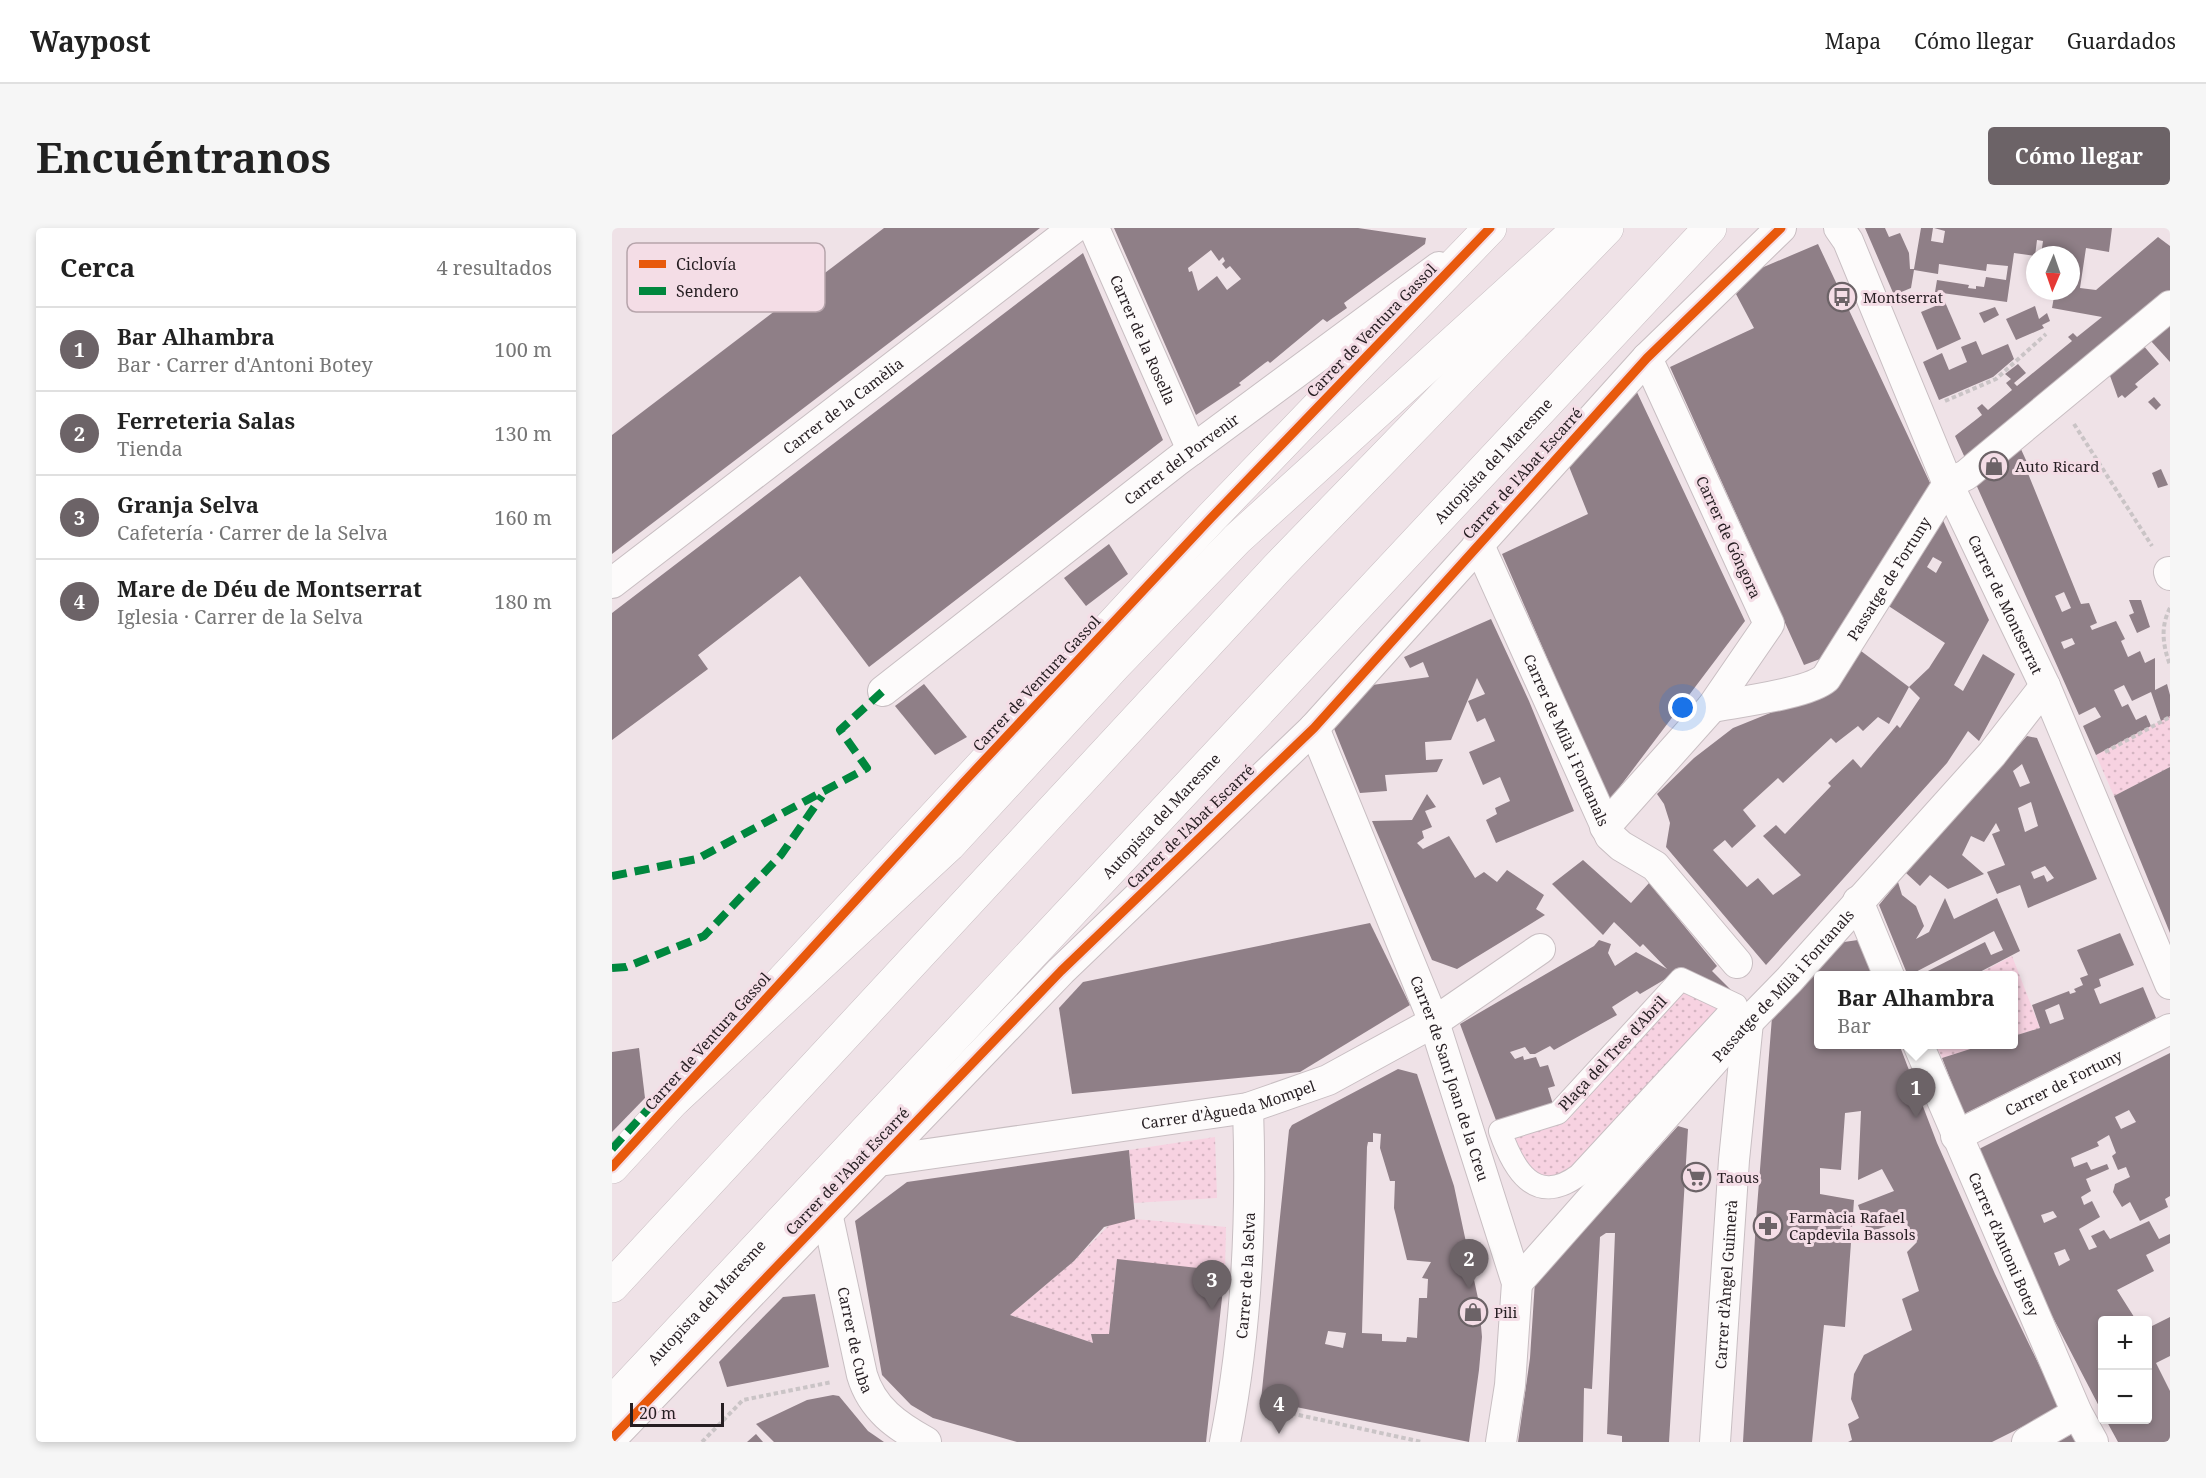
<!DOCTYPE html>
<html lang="es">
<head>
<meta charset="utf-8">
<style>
	:root { --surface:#fff; --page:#f6f6f6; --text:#222; --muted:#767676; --line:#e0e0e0; --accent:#6c6367 }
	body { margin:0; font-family:"Noto Serif",serif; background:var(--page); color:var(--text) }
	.controls { position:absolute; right:18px; bottom:18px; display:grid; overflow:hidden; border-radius:6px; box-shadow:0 3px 9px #0003 }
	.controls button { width:54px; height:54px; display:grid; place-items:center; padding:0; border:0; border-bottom:2px solid var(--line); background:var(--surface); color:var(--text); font:30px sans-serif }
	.compass { position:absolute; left:1414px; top:18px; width:54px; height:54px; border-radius:50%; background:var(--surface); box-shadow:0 3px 9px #0003; rotate:182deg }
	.scale { position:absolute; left:18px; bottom:15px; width:94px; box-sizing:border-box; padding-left:6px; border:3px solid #261e22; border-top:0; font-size:16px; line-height:21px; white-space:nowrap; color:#261e22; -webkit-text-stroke:4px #f4dde6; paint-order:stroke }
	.you { position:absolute; left:1071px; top:480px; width:21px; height:21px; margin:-15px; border:4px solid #fff; border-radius:50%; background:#1a73e8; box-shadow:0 0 0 9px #1a73e833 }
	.badge { display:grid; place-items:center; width:39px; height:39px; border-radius:50%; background:var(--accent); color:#fff; font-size:20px; font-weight:700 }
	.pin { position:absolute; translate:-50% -50px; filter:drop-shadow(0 2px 3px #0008) }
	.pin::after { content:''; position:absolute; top:32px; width:21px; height:18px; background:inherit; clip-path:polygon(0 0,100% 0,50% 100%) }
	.popup { position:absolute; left:1202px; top:743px; width:204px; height:78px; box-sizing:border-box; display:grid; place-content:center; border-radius:6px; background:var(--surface); filter:drop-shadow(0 2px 4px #0005); font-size:20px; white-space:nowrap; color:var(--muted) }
	.popup b { font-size:22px; color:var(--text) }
	.popup::after { content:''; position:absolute; left:50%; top:100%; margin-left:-12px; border:12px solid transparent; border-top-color:var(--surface) }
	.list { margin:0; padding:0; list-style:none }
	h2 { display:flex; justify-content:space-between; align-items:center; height:78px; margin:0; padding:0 24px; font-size:26px }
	h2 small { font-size:20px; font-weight:400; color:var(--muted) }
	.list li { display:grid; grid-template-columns:39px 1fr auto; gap:18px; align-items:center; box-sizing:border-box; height:84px; padding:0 24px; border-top:2px solid var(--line) }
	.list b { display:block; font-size:22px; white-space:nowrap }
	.list p { margin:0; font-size:20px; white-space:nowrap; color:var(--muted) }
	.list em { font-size:20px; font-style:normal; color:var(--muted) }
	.map { position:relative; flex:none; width:1558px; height:1214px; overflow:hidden; border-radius:6px }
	header { display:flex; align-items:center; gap:36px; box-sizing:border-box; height:84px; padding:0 30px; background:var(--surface); border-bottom:2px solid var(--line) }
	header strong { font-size:28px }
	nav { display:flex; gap:33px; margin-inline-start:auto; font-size:21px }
	.intro { display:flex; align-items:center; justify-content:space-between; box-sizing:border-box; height:144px; padding:0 36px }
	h1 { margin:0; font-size:42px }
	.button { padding:15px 27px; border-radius:6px; background:var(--accent); color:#fff; font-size:21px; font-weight:700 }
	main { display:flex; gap:36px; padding:0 36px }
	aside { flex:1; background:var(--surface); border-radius:6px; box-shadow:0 3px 9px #0003 }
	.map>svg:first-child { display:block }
	.grass { fill:url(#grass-dots) }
	.building { fill:#8f7f87; fill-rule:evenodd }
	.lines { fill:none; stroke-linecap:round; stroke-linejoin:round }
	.pedestrian-casing { stroke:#c8bec2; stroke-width:24 }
	.minor-casing { stroke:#c8bec2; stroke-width:32 }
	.tertiary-casing { stroke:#c8bec2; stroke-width:34 }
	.motorway-casing { stroke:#c8bec2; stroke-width:34 }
	.path { stroke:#cac4c6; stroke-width:4; stroke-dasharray:4.5 3; stroke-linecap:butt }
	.pedestrian { stroke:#fdfbfb; stroke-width:22 }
	.minor { stroke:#fdfbfb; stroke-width:30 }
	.tertiary { stroke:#fdfbfb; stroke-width:33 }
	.motorway { stroke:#fdfbfb; stroke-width:33 }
	.quiet { stroke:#00873e; stroke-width:8; stroke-dasharray:15 8; stroke-linecap:butt }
	.cycleway-casing { stroke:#f4dde6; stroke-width:13 }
	.cycleway { stroke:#e8590c; stroke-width:9 }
	.labels { text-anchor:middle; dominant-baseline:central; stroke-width:6; stroke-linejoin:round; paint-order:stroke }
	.poi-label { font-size:15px; fill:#261e22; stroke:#f4dde6; text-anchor:start }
	.street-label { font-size:15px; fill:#261e22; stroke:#f4dde6 }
	.key { fill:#f4dde6; stroke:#b6a4ab; stroke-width:1.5 }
	.key-label { font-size:16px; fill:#261e22 }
</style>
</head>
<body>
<header>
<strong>Waypost</strong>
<nav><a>Mapa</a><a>Cómo llegar</a><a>Guardados</a></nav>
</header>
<div class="intro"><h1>Encuéntranos</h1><a class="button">Cómo llegar</a></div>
<main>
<aside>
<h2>Cerca<small>4 resultados</small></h2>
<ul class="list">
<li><span class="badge">1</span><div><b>Bar Alhambra</b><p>Bar · Carrer d'Antoni Botey</p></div><em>100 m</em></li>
<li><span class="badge">2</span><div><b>Ferreteria Salas</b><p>Tienda</p></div><em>130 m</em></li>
<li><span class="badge">3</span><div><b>Granja Selva</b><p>Cafetería · Carrer de la Selva</p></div><em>160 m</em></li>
<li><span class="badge">4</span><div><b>Mare de Déu de Montserrat</b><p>Iglesia · Carrer de la Selva</p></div><em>180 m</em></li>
</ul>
</aside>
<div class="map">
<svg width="1558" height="1214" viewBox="0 0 1558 1214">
	<defs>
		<pattern id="grass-dots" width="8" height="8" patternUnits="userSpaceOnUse" patternTransform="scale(1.5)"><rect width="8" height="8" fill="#f7d2e1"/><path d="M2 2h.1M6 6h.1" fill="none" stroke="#d4b4c1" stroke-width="1.8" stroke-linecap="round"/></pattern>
	</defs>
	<rect width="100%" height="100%" fill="#efe2e7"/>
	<g class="grass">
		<polygon points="1558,488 1558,539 1502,568 1484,527"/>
		<polygon points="1400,728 1428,800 1402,808 1402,748 1362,748"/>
		<polygon points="1073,757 1113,778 970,939 944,953 912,946 898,907 959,889"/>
		<polygon points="1324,817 1374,817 1330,830"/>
		<polygon points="603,909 605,970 522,975 517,922"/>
		<polygon points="523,991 614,999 613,1043 505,1032 497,1106 479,1106 481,1115 398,1087 462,1033 498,996"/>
	</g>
	<g class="building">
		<polygon points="272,0 428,0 0,326 0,207"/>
		<path d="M502,0H746L814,10L813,16L732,75L735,80L715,94L711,91L658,135L656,133L653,135L627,155L629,157L584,187ZM599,22L607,33L611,29L613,33L610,36L614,41L618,38L629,51L615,62L605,48L586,63L580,43L577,44L576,40Z"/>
		<polygon points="1253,0 1273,0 1277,9 1288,5 1297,25 1298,41 1302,41 1309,0 1321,0 1319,13 1331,15 1333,3 1322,0 1500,0 1497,24 1474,20 1468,60 1484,62 1546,9 1558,18 1558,62 1353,230 1343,208 1370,187 1365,180 1370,176 1376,182 1400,162 1394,155 1399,151 1393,146 1406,136 1414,145 1402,155 1405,158 1460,113 1456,109 1461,105 1465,109 1490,89 1440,80 1443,63 1459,63 1459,27 1429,27 1431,13 1425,12 1423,28 1402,25 1395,74 1323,64 1325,52 1357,57 1356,60 1364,61 1364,58 1372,59 1374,49 1394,52 1396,38 1375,36 1374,43 1327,36 1326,46 1302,42 1299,60 1282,67"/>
		<polygon points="1206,16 1319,257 1216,428 1192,437 1058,139 1142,100 1124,66 1147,41"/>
		<polygon points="471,25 551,212 257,439 188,348 86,427 96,441 0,512 0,385"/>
		<polygon points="1333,74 1349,111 1325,122 1309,84"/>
		<polygon points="1423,78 1427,91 1435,85 1438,93 1430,97 1432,100 1404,112 1394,91"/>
		<polygon points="1383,79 1387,87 1372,95 1367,85"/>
		<polygon points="1558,95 1558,134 1538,112"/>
		<polygon points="1364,113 1370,127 1396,116 1402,131 1381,149 1327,172 1311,134 1330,125 1337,142 1355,134 1349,119"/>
		<polygon points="1531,117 1547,136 1523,156 1526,159 1513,170 1510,167 1506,170 1497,145"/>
		<polygon points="1023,160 1133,393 997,573 890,326 976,286 956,236"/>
		<polygon points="1542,169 1549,177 1544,182 1536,174"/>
		<path d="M1408,219L1418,241L1415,243L1469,376L1477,375L1485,395L1478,398L1480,402L1504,393L1513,411L1509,413L1516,429L1528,423L1533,435L1543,430V462L1555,456L1558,467V488L1549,493L1539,464L1520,473L1512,457L1502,462L1510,479L1516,476L1524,492L1534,487L1539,498L1484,527L1471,498L1489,489L1483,479L1467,487L1363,254ZM1452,364L1459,380L1450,384L1443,368ZM1460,410L1463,416L1452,421L1449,414Z"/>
		<polygon points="1549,241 1556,257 1546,260 1540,245"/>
		<path d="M1329,288L1377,392L1342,457L1351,463L1371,426L1403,446L1367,513L1356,503L1335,535L1154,737L1054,619L1058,595L1052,576L1045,566L1082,530L1121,500L1188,473L1245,420L1297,459L1317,440L1333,415L1272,375ZM1321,329L1330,334L1324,345L1315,339ZM1297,459L1308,470L1288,500L1285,497L1249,540L1241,531L1216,555L1219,558L1173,606L1164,597L1151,608L1189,647L1161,667L1146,650L1135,659L1101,622L1113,612L1120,620L1144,598L1131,582L1166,550L1171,555L1219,510L1224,515L1246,498L1251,503L1266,489L1277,496Z"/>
		<polygon points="497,316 516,346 474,378 452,350"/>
		<polygon points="1517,372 1529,372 1538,399 1525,405 1517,387 1522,385"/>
		<polygon points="879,391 917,473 962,583 884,615 874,592 885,586 883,580 898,573 888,549 871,557 857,524 883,513 873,490 865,494 856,473 873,466 865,450 839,512 813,514 814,532 831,531 825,544 773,547 775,563 748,565 719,493 746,459 817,449 811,434 798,440 792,429"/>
		<polygon points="312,456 355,509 323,527 283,478"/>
		<path d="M1415,508L1425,510L1485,651L1416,680L1408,657L1385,666L1375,644L1393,637L1380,606L1388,603L1384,595L1372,614L1359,608L1350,627L1372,646L1336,661L1318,647L1308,658L1294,645ZM1410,536L1418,555L1408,559L1401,543ZM1419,574L1426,598L1413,604L1406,580ZM1433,638L1442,650L1435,654L1432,647L1422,651L1419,644Z"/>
		<polygon points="1558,539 1558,705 1502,568"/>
		<polygon points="815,566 824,579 813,583 820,599 810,603 812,610 805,615 811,621 837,608 863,650 872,644 885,654 895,642 932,667 924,681 933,687 845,741 820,732 760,593 800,592"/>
		<polygon points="971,632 1019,675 1037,655 1105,738 1100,743 1119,762 1062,746 1028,766 1025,763 1000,779 1005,787 942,822 938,818 923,826 918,826 913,819 898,824 903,831 911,828 912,832 924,829 928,839 936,837 943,858 936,860 944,886 888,903 848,796 982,718 987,712 999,716 996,725 1003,738 1024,724 1055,741 1031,716 1028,719 1002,694 991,707 940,656"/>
		<polygon points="1286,654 1290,667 1304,678 1312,698 1304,711 1317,704 1333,670 1342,691 1385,670 1408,723 1362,747 1308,747 1373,714 1379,727 1391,722 1382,703 1296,748 1267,677"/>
		<polygon points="758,695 798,777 688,844 460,866 447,780 471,754"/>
		<path d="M1508,705L1522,737L1487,751L1489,758L1482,761L1488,776L1531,759L1544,790L1352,886L1330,830L1374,816H1402V808L1428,800L1420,777L1457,763L1458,766L1464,764L1462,761L1471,757L1468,750L1476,747L1465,722ZM1447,776L1452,791L1438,796L1433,782Z"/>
		<polygon points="1246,712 1260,747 1206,747 1206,816 1287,816 1325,915 1383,1046 1448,1180 1380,1214 1236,1214 1240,1212 1236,1196 1247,1190 1239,1171 1242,1146 1252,1127 1300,1102 1290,1071 1307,1063 1295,1024 1305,1014 1292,991 1256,1005 1246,977 1282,963 1270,941 1246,952 1249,883 1233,885 1229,942 1208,940 1208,966 1242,972 1233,1099 1212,1097 1200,1214 1131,1214 1144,992 1160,789 1218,716"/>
		<polygon points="27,820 33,870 0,904 0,824"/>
		<path d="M1558,825V968L1553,971L1556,979L1528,993L1518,974L1510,979L1501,964L1503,956L1518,949L1514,939L1506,942L1500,928L1504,925L1497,907L1485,914L1487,918L1459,930L1462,939L1475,934L1479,942L1495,936L1497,941L1474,951L1479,963L1469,969L1472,977L1480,973L1488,989L1467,1001L1477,1022L1485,1019L1479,1008L1492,1002L1498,1011L1537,993L1547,1011L1558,1006V1015L1534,1027L1542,1043L1505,1062L1524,1092H1490V1184L1410,1030L1367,921ZM1517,882L1524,894L1509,901L1503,889ZM1441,983L1445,989L1432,995L1429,987ZM1453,1021L1458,1032L1447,1038L1442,1025Z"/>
		<path d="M786,841L805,846L842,958L867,1075L870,1109L867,1142L857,1214L649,1172L677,902L680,897ZM761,905L769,906L768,920L778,953H783L782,980L795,1032L819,1034L810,1050L816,1051L815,1070H807L805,1110L795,1109L794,1114L770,1113V1106L750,1105L755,919L756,914H761ZM716,1103L734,1105L731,1120L713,1116Z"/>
		<polygon points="1066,898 1076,901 1057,1214 1010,1214 1010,1208 995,1206 1003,1005 994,1005 988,1009 980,1161 972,1160 971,1214 906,1214 918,1130 923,1053 977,997"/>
		<polygon points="517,922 523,991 492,999 462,1033 398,1087 481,1115 479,1106 497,1106 505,1031 613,1043 594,1214 405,1214 321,1190 299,1177 270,1147 243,993 295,954"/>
		<polygon points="203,1066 217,1139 115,1159 107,1134 171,1069"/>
		<polygon points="1558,1089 1558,1128 1544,1135 1558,1163 1558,1214 1506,1214 1494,1192 1536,1191 1536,1100"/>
		<polygon points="221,1167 227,1168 256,1203 272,1214 162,1214 144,1196 195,1172"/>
		<polygon points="1466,1203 1471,1214 1445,1214"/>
		<polygon points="144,1206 151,1214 135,1214"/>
	</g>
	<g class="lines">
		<g class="pedestrian-casing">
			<path id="pedestrian" d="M1069,751L1124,777L967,947C922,980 901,940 888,903L946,885Z"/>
		</g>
		<g class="minor-casing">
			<g id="minor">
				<path id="s1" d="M482,0L580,222"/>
				<path id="s2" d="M1227,0L1236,13L1336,256L1433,458L1558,756"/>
				<path id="s3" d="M866,315L998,608L1009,618L1043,638L1125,735"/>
				<polyline points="1557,344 1558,347"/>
				<path id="s4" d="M0,355L462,0"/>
				<path id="s5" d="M271,463L565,233L827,39"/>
				<path id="s6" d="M1100,479C1126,474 1196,466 1214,450L1336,256L1354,247L1558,78"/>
				<path id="s7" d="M702,500L822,794L905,1055L898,1157L889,1214"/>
				<polyline points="993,599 1100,479 1157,396 1035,130"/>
				<polyline points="1246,673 1277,748"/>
				<path id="s8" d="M1306,816L1465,1185L1481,1214"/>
				<path id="s9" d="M1344,908L1558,801"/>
				<path id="s10" d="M267,933L636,880L716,852L822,794L928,721"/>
				<path id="s11" d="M215,985L250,1147C260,1181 285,1198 314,1214"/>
				<path id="s12" d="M905,1055L1136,794L1177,752L1380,526L1433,458"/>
				<polyline points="0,1210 449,743 702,500 1035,130 1169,0"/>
				<path id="s13" d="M613,1214C635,1104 640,992 636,880"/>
				<path id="s14" d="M1103,1214L1122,932L1136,794"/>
				<polyline points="1415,1214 1465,1185"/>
			</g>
		</g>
		<g class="tertiary-casing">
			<g id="tertiary">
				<polyline points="164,760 599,290 878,0"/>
				<polyline points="0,939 81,851"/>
			</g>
		</g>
		<g class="motorway-casing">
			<g id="motorway">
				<polyline points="63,871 337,617 503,437 625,311 962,5"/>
				<polyline points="0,1058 666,339 995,0"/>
				<path id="s15" d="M0,1175L1098,0"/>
			</g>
		</g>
		<g class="path">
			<polyline points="1333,173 1384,151 1434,106"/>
			<polyline points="1462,196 1540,318"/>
			<path d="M1558,380C1548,399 1551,418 1558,437"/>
			<polyline points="1493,524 1558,489"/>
			<polyline points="650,1179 810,1214"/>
			<polyline points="90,1214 131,1172 220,1154"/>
		</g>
		<use href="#pedestrian" class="pedestrian"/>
		<use href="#minor" class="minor"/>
		<use href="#tertiary" class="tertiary"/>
		<use href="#motorway" class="motorway"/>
		<g class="quiet">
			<polyline points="0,648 85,631 255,540 228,502 271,463"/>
			<polyline points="0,740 14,739 92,708 169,627 210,568"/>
			<polyline points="0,921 38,879"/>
		</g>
		<g class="cycleway-casing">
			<g id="cycleway">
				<polyline points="0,939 352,554 599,290 878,0"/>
				<polyline points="0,1210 449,743 702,500 1035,130 1169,0"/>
			</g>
		</g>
		<use href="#cycleway" class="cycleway"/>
	</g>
	<defs>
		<g id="bus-ring" transform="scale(1.5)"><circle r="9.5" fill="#f4dde6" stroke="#6c6367" stroke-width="1.5"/><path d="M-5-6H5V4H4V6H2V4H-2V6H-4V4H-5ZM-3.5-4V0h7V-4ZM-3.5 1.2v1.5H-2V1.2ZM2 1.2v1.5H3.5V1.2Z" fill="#6c6367"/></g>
		<g id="shop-ring" transform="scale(1.5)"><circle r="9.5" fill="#f4dde6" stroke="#6c6367" stroke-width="1.5"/><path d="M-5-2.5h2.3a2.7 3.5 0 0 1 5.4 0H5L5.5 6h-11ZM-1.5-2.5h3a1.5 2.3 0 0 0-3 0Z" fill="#6c6367"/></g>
		<g id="supermarket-ring" transform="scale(1.5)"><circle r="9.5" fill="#f4dde6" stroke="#6c6367" stroke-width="1.5"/><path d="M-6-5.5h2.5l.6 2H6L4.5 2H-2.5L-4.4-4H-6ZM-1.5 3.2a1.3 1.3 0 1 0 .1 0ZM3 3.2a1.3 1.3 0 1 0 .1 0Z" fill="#6c6367"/></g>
		<g id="pharmacy-ring" transform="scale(1.5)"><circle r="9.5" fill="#f4dde6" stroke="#6c6367" stroke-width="1.5"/><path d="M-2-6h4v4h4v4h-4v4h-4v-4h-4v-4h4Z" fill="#6c6367"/></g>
	</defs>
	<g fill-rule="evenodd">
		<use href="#bus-ring" x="1230" y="69"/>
		<use href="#shop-ring" x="1382" y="238"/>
		<use href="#supermarket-ring" x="1084" y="949"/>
		<use href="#pharmacy-ring" x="1156" y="998"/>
		<use href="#shop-ring" x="861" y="1084"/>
	</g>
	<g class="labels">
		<g class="poi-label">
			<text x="1251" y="69">Montserrat</text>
			<text x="1403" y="238">Auto Ricard</text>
			<text x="1105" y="949">Taous</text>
			<text x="1177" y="989">Farmàcia Rafael<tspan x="1177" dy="17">Capdevila Bassols</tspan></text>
			<text x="882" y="1084">Pili</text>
		</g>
		<g class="street-label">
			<text transform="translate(759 102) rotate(-46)">Carrer de Ventura Gassol</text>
			<text stroke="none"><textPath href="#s1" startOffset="122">Carrer de la Rosella</textPath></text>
			<text stroke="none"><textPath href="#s4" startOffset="291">Carrer de la Camèlia</textPath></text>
			<text stroke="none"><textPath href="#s5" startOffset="378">Carrer del Porvenir</textPath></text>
			<text stroke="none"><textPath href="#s15" startOffset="1290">Autopista del Maresme</textPath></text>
			<text transform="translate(910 245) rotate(-48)">Carrer de l'Abat Escarré</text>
			<text transform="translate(1117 309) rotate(65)">Carrer de Góngora</text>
			<text stroke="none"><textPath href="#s6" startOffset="236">Passatge de Fortuny</textPath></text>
			<text stroke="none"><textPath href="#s2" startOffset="412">Carrer de Montserrat</textPath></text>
			<text transform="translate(424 455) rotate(-47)">Carrer de Ventura Gassol</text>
			<text stroke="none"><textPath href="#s3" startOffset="216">Carrer de Milà i Fontanals</textPath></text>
			<text stroke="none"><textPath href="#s15" startOffset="804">Autopista del Maresme</textPath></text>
			<text transform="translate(578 598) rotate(-44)">Carrer de l'Abat Escarré</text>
			<text stroke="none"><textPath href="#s12" startOffset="399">Passatge de Milà i Fontanals</textPath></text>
			<text transform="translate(95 813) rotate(-48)">Carrer de Ventura Gassol</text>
			<text transform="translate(1000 825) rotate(-47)">Plaça del Tres d'Abril</text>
			<text stroke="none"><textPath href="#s7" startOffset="376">Carrer de Sant Joan de la Creu</textPath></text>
			<text stroke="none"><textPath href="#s9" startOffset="120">Carrer de Fortuny</textPath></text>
			<text stroke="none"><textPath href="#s10" startOffset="354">Carrer d'Àgueda Mompel</textPath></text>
			<text transform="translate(235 943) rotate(-46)">Carrer de l'Abat Escarré</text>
			<text stroke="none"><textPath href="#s8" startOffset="218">Carrer d'Antoni Botey</textPath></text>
			<text stroke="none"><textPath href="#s13" startOffset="168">Carrer de la Selva</textPath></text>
			<text stroke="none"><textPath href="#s14" startOffset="158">Carrer d'Àngel Guimerà</textPath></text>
			<text stroke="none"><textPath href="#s15" startOffset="138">Autopista del Maresme</textPath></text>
			<text stroke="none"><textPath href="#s11" startOffset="130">Carrer de Cuba</textPath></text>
		</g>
	</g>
	<rect x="15" y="15" width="198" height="69" rx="9" class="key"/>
	<rect x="27" y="32" width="27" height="8" fill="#e8590c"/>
	<rect x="27" y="59" width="27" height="8" fill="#00873e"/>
	<g class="key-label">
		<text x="64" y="42">Ciclovía</text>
		<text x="64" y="69">Sendero</text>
	</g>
</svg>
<div class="controls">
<button>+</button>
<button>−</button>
</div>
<svg class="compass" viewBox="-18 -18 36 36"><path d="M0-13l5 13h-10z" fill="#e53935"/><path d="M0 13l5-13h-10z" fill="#767676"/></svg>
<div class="scale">20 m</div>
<div class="you"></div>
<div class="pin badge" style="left:1304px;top:890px">1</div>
<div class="popup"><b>Bar Alhambra</b>Bar</div>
<div class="pin badge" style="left:857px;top:1061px">2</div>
<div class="pin badge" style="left:600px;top:1082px">3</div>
<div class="pin badge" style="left:667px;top:1206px">4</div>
</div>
</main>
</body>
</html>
